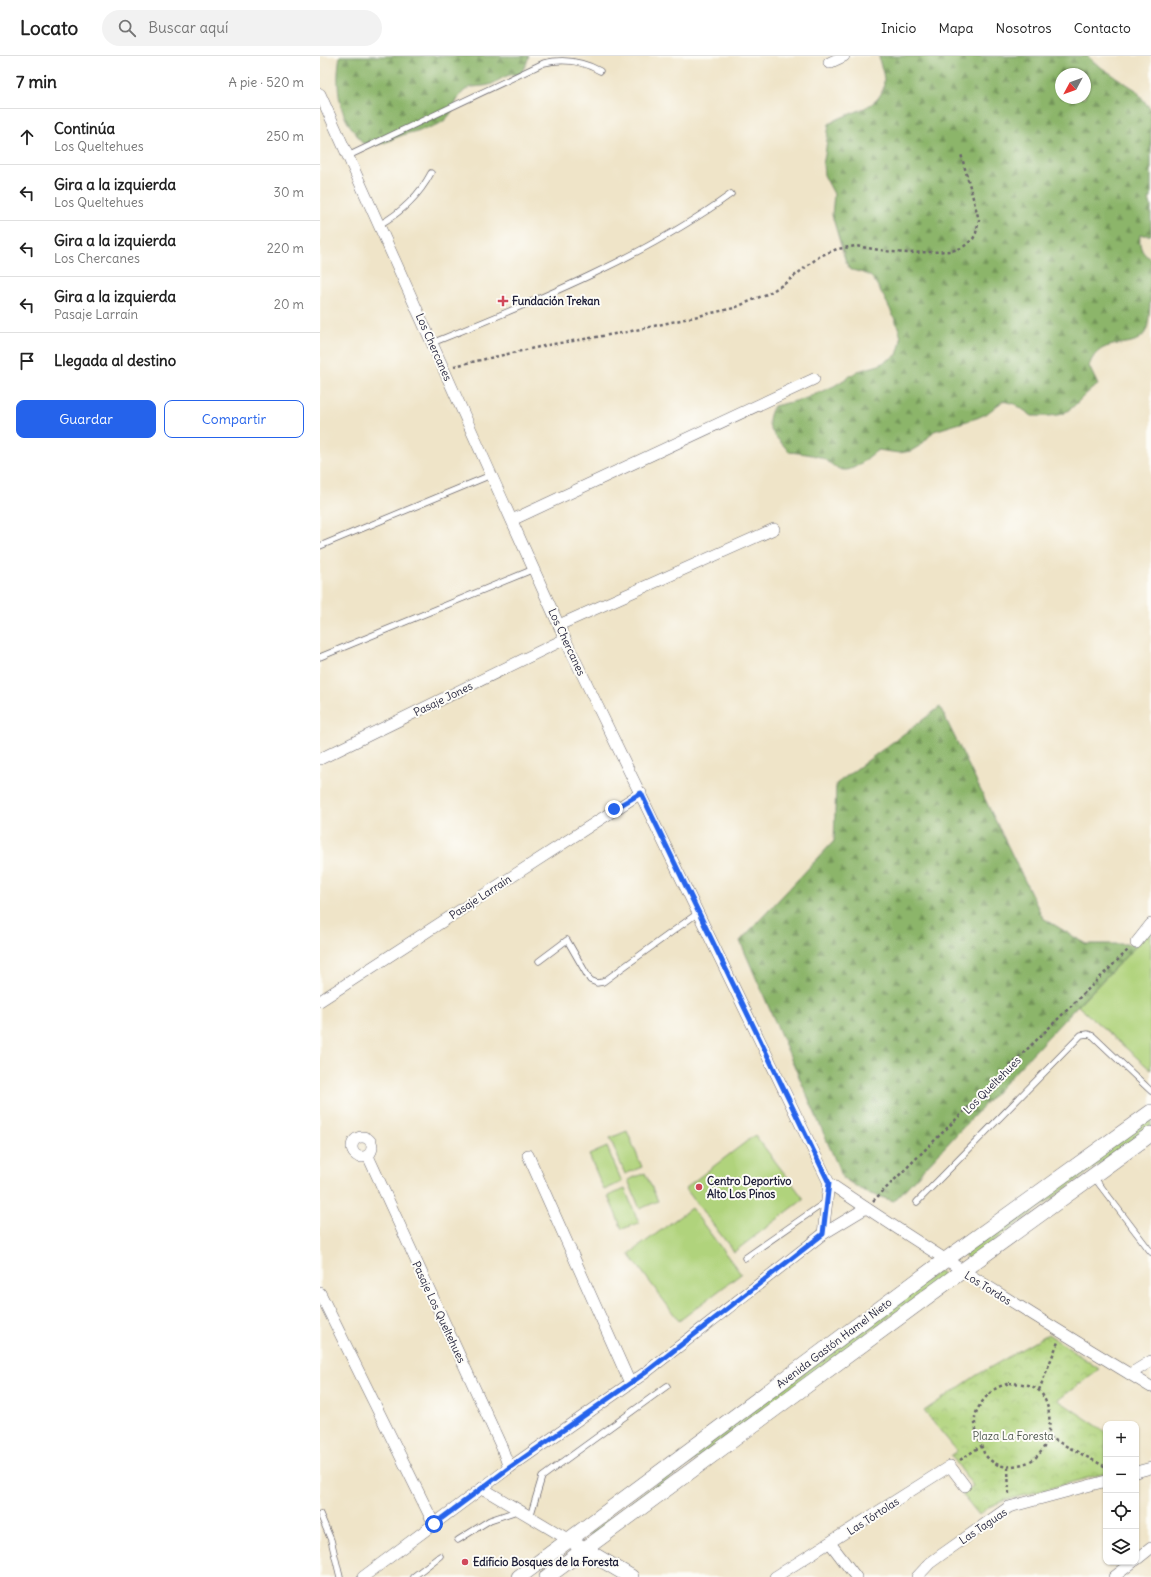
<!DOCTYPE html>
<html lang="es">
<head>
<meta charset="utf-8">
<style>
	:root { --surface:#fff; --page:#f2f2f2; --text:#222; --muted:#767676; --line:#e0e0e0; --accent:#2563eb }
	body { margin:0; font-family:Delius,sans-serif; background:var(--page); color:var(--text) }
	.controls { position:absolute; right:12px; bottom:12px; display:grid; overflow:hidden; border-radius:8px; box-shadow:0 1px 3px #0004 }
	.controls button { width:36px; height:36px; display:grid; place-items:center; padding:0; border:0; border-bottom:1px solid var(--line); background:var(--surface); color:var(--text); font:20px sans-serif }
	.compass { position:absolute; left:735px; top:12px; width:36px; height:36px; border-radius:50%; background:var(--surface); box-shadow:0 1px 3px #0004; rotate:229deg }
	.stop { position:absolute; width:12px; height:12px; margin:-9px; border:3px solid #2563eb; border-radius:50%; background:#fff }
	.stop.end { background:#2563eb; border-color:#fff; box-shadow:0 1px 4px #0008 }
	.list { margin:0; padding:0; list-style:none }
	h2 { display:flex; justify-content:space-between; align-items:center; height:52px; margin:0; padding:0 16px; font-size:17px }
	h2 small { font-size:13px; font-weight:400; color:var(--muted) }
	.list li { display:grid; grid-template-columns:26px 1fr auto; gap:12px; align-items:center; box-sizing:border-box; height:56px; padding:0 16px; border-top:1px solid var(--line) }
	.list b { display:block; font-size:15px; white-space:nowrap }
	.list p { margin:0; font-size:13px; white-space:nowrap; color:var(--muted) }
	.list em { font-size:13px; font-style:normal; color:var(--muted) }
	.actions { display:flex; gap:8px; padding:12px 16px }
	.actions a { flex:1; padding:9px 0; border:1px solid var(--accent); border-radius:8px; text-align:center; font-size:14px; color:var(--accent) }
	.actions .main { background:var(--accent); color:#fff }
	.icon { flex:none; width:22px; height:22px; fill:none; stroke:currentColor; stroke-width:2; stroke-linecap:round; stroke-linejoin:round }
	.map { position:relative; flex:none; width:831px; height:1521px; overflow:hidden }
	header { display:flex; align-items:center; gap:24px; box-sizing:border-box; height:56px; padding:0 20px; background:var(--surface); border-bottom:1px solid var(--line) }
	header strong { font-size:19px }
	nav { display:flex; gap:22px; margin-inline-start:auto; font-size:14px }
	.search { width:280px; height:36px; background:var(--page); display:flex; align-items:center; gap:10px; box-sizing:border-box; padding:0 14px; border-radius:22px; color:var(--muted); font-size:15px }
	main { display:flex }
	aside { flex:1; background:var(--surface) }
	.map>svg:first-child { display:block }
	.grass { fill:#b0d37b; stroke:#697a5b }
	.forest { fill:url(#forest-firs); stroke:#576c53; fill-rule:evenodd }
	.park { fill:url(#park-crowns); stroke:#697a5b }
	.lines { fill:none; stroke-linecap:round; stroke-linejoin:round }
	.service-casing { stroke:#6a666c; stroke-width:7 }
	.minor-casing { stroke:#6a666c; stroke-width:12 }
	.secondary-casing { stroke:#6a666c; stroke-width:16 }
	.path { stroke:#6a666c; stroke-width:2.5; stroke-dasharray:3 3; stroke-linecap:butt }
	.service { stroke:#fff; stroke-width:5.5 }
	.minor { stroke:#fff; stroke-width:11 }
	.secondary { stroke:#fff; stroke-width:15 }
	.route { stroke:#2563eb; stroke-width:5 }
	.poi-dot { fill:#d1495b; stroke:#fdfcf7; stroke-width:1.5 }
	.labels { text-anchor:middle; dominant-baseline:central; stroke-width:4; stroke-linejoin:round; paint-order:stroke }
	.poi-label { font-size:11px; font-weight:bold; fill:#22223b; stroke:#fdfcf7; text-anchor:start }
	.street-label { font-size:11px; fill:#22223b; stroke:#fdfcf7 }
	.park-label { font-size:11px; fill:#4d574e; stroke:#fdfcf7 }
</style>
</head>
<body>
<header>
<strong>Locato</strong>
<div class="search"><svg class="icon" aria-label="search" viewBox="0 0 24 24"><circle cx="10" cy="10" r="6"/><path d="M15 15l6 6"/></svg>Buscar aquí</div>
<nav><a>Inicio</a><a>Mapa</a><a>Nosotros</a><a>Contacto</a></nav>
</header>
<main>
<aside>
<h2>7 min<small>A pie · 520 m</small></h2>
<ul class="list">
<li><svg class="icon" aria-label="ahead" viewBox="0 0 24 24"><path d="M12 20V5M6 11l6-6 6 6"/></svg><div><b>Continúa</b><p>Los Queltehues</p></div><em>250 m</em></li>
<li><svg class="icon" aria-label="left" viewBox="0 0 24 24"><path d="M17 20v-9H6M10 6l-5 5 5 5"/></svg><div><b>Gira a la izquierda</b><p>Los Queltehues</p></div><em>30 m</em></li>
<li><svg class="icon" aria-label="left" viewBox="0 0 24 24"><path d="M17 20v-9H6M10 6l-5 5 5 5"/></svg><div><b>Gira a la izquierda</b><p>Los Chercanes</p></div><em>220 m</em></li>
<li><svg class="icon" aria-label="left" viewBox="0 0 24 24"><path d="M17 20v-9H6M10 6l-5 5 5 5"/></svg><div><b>Gira a la izquierda</b><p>Pasaje Larraín</p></div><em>20 m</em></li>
<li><svg class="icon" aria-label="arrive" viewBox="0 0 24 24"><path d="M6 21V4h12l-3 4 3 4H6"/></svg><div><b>Llegada al destino</b></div></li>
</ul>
<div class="actions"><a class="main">Guardar</a><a>Compartir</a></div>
</aside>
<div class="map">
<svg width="831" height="1521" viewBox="0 0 831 1521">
	<defs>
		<pattern id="forest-firs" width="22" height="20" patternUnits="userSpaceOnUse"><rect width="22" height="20" fill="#8cb56b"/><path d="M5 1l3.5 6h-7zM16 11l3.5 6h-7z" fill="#729359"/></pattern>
		<pattern id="park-crowns" width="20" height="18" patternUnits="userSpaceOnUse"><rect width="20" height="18" fill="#b0d37b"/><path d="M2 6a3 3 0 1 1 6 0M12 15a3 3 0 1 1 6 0" fill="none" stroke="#97b56b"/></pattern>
	</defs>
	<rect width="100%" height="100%" fill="#fdfcf7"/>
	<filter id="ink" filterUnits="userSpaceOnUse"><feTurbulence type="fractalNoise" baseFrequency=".025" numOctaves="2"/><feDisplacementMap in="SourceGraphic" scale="8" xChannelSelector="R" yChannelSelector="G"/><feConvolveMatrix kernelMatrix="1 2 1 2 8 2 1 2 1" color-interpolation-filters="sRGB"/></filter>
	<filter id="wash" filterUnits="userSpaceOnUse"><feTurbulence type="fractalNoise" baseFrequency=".012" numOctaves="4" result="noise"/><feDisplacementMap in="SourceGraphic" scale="16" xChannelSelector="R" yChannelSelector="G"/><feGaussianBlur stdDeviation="0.9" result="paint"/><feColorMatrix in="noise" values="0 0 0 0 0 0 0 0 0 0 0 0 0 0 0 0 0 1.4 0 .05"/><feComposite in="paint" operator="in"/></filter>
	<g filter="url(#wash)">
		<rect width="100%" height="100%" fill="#efe4c8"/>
		<g class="grass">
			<polygon points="831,874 831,1014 758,950 818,888"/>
			<polygon points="831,1062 831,1070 649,1203 645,1200 645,1197"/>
			<polygon points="307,1075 322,1111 305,1118 290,1082"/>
			<polygon points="435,1079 484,1143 414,1196 365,1132"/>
			<polygon points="287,1091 302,1126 284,1134 269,1099"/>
			<polygon points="325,1117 338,1145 320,1153 308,1124"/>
			<polygon points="305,1133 319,1167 302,1173 288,1140"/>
			<polygon points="371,1152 421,1218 359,1265 309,1198"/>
			<polygon points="619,1215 621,1216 624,1221 271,1480 269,1478"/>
		</g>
		<g class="forest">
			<path d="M20,0H209L206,9L200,18C186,18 183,22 172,28C163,32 151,28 143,36C135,44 134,56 125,64C113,74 94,74 80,80C73,82 67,87 60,88C54,89 48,88 42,87C38,80 33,74 28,67C17,48 16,21 20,0Z"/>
			<path d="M559,0H767L779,10L816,34L831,54V142L829,143L831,150V179H820C819,190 821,197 831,203C831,221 831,257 827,273C816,299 781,275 769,310L778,329C765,336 756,351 744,357C735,361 722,360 712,360L695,348L683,345L666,358L657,362L614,375L601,389L591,395L579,397L558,394C549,400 542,408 533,412C519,419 511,406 500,401C490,398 480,397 469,396C456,379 441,373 454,350L484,343L514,330L538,315L559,309L577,299C579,292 582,285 580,278C579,269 557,225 550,220C546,217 534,215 529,213L525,203L512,159L514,138L504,119L503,108L505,99L509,68C527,55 565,54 564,24C564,16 559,8 559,0ZM741,18H765V42H741Z"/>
			<polygon points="620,651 723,862 766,888 818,888 758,949 574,1145 547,1137 523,1122 420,885 514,785 516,728"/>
		</g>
		<polygon class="park" points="728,1278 779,1313 738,1344 786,1376 786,1417 683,1445 668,1451 659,1459 642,1438 653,1430 631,1399 637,1395 604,1355 657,1319"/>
	</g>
	<g filter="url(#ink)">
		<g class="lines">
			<g class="service-casing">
				<g id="service">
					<path d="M28,100L224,7C245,2 262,5 280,15"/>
					<path d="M59,169C82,156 99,140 111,117"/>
					<path d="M112,287C213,246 323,202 411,138"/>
					<polyline points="0,490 171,419"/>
					<polyline points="0,601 214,513"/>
					<polyline points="219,905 247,884 270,924 277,927 283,926 378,857"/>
					<polyline points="773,1120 831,1196"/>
					<polyline points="597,1146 761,979 768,978 773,980 831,1035"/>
					<polyline points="425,1202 507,1145"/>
					<polyline points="0,1458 11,1484 20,1521"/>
					<polyline points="210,1461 222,1421 347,1330"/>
					<polyline points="138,1484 170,1464 197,1455"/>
					<polyline points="93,1521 120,1500"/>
				</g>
			</g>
			<g class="minor-casing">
				<g id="minor">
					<polyline points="509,7 524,0"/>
					<polyline points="0,38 245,583 509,1127"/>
					<polyline points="192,464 494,323"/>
					<polyline points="239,569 454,473"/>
					<polyline points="0,703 245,583"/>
					<polyline points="816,887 831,868"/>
					<polyline points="0,945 321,737"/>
					<circle cx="42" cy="1091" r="10"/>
					<polyline points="208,1099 310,1327"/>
					<polyline points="48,1100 182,1392 189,1412"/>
					<path d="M509,1127C614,1198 722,1265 831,1331"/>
					<polyline points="503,1178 546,1152"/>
					<polyline points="0,1237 114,1468"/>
					<polyline points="810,1318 831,1305"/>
					<polyline points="816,1416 831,1412"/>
					<polyline points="162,1432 249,1484"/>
					<polyline points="510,1487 536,1521"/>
					<polyline points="816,1504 831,1492"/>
					<polyline points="43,1521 189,1412 325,1317 503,1178 509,1127"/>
					<polyline points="455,1521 630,1410 645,1430"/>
					<polyline points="597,1521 610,1507 621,1499 689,1451 786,1425"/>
					<polyline points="794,1521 813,1506"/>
				</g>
			</g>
			<g class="secondary-casing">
				<g id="secondary">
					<polyline points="257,1489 311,1521"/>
					<polyline points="199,1521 617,1210 831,1056"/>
					<polyline points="227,1521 642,1215 831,1078"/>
				</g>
			</g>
			<g class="path">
				<polyline points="134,310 228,289 307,276 414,252 449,237 464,228 500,200 517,193 536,190 572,196 589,197 631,195 642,192 653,183 656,177 659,164 641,98"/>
				<polyline points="553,1145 808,894"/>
				<path d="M689,1327C699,1328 710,1327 718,1334C723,1337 726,1346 728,1352C733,1376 726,1405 698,1409C693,1410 689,1411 683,1410C676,1409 668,1404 664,1397C660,1387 654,1373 655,1362C655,1353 668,1337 675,1333C679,1330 685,1329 689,1327Z"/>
				<polyline points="719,1334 738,1286"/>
				<polyline points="729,1381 786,1411"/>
				<polyline points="640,1404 661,1390"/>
				<polyline points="688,1411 689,1440"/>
			</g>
			<use href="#service" class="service"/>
			<use href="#minor" class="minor"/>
			<use href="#secondary" class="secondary"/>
		</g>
	</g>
	<g class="lines" filter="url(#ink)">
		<polyline class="route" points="114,1468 189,1412 325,1317 503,1178 509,1127 321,737 294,753"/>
	</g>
	<g class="poi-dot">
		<path d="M181 239h4v4h4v4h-4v4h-4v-4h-4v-4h4z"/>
		<circle cx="379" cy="1131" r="4"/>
		<circle cx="145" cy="1506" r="4"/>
	</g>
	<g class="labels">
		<g class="poi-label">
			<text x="192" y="245">Fundación Trekan</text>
			<text x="387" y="1125">Centro Deportivo<tspan x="387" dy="13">Alto Los Pinos</tspan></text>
			<text x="153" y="1506">Edificio Bosques de la Foresta</text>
		</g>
		<g class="street-label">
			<text transform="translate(114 291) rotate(66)">Los Chercanes</text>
			<text transform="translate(247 586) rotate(65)">Los Chercanes</text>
			<text transform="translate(123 643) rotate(-26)">Pasaje Jones</text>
			<text transform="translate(160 841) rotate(-33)">Pasaje Larraín</text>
			<text transform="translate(672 1029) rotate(-45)">Los Queltehues</text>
			<text transform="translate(668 1232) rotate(32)">Los Tordos</text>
			<text transform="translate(119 1256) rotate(65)">Pasaje Los Queltehues</text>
			<text transform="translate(514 1287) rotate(-37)">Avenida Gastón Hamel Nieto</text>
			<text transform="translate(553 1460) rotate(-33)">Las Tórtolas</text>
			<text transform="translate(663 1470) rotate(-34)">Las Taguas</text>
		</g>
		<g class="park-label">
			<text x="693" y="1380">Plaza La Foresta</text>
		</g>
	</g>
</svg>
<div class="controls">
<button>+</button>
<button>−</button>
<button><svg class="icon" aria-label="locate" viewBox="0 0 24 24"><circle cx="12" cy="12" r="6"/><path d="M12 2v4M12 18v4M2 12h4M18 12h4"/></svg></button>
<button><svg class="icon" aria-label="layers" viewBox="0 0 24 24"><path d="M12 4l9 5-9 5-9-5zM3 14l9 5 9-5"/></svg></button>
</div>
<svg class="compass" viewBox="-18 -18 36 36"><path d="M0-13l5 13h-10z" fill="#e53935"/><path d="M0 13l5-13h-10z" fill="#767676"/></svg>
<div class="stop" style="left:114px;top:1468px"></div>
<div class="stop end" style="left:294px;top:753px"></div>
</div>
</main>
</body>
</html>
